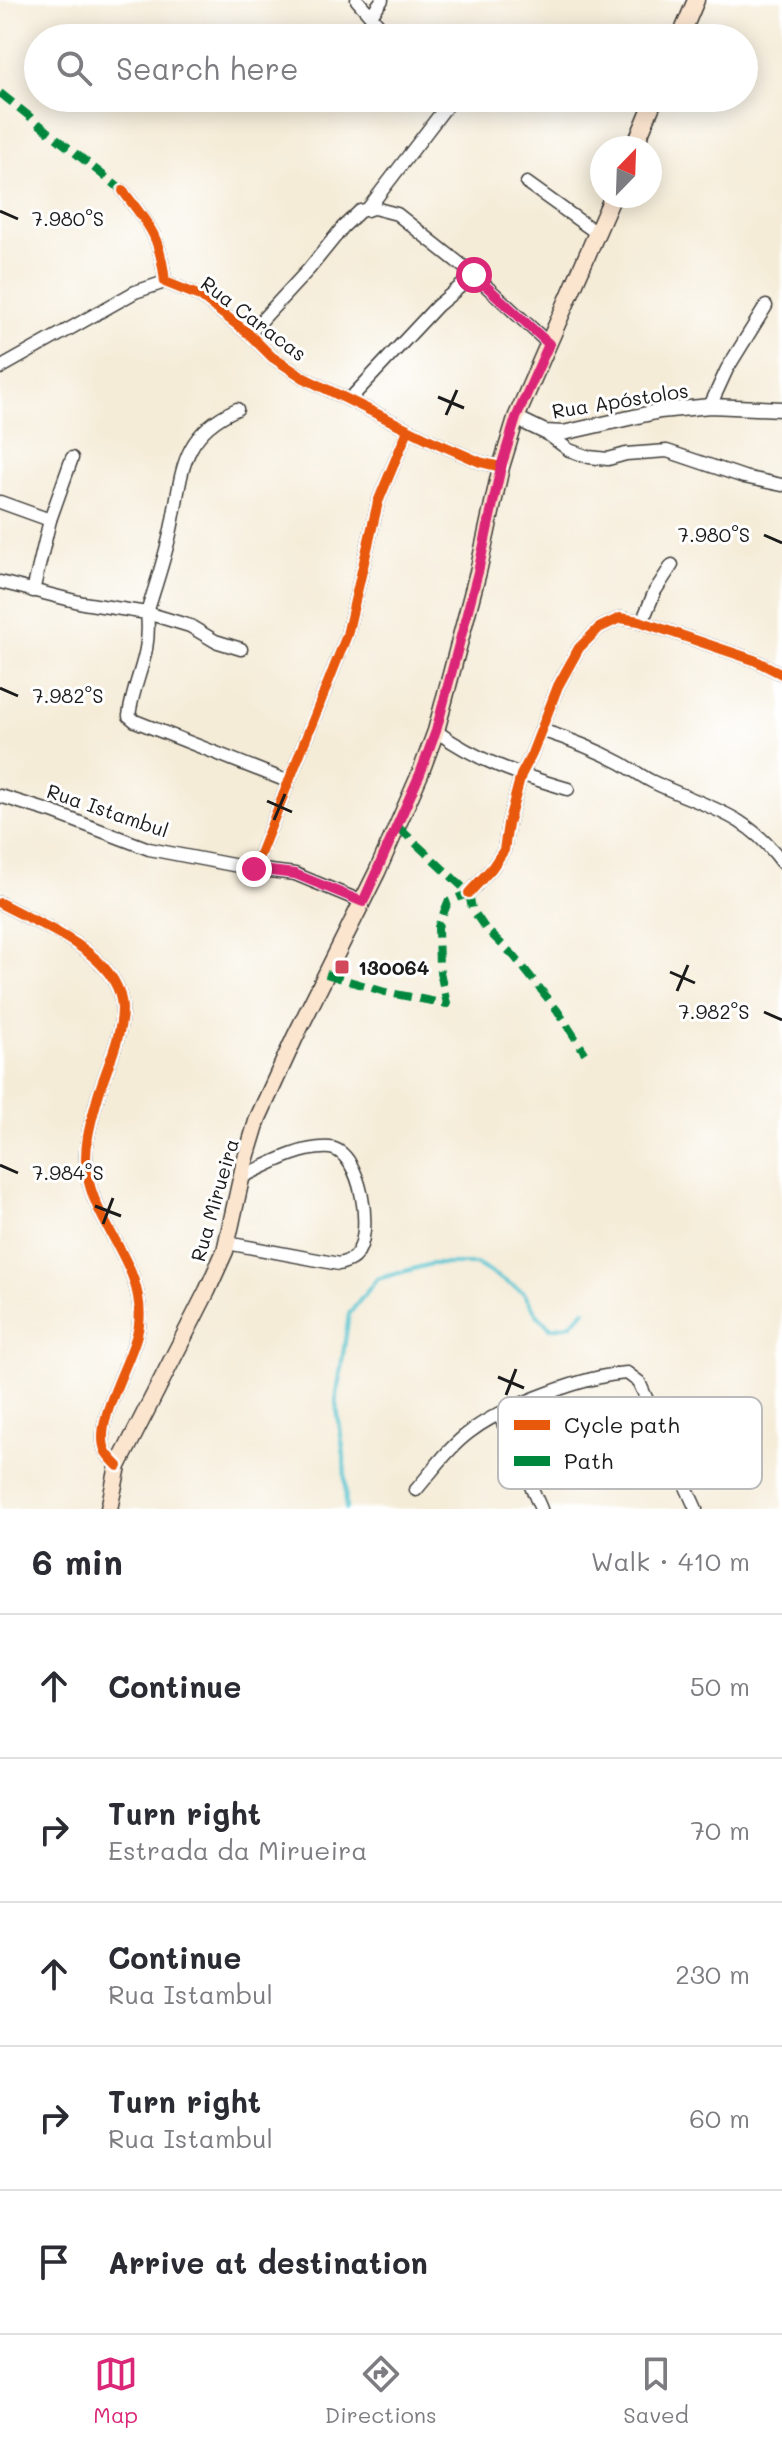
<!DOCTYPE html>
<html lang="en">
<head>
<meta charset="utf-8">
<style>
	:root { --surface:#fff; --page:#f2f2f3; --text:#2b2b33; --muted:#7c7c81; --line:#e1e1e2; --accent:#db2777 }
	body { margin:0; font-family:Mali,sans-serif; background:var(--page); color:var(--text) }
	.compass { position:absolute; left:590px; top:136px; width:72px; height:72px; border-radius:50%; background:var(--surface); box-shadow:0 4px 20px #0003; rotate:23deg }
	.stop { position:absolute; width:24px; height:24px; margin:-18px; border:6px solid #db2777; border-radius:50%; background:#fff }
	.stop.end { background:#db2777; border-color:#fff; box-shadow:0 2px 8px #0008 }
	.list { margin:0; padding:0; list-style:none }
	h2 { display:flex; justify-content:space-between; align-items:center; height:104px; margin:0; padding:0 32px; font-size:34px }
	h2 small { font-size:26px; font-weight:400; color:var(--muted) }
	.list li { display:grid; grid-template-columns:52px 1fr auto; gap:24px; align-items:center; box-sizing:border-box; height:144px; padding:0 32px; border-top:2px solid var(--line) }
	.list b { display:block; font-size:30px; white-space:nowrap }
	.list p { margin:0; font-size:26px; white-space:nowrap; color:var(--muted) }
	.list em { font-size:26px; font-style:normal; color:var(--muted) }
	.icon { flex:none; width:44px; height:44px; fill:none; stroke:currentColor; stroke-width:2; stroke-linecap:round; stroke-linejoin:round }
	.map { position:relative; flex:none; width:782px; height:1509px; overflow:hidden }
	.search { position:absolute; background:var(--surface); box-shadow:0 4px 20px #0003; left:24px; right:24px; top:24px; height:88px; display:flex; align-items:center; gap:20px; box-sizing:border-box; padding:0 28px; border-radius:44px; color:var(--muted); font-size:30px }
	.sheet { height:824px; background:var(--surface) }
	nav { display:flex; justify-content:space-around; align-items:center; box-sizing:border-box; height:112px; border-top:2px solid var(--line); background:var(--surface); font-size:22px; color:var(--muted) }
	nav a { display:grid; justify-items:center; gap:4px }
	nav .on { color:var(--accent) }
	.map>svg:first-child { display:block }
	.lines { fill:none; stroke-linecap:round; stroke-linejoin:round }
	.stream { stroke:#59c5d1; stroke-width:4 }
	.minor-casing { stroke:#3d3b38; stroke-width:15 }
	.tertiary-casing { stroke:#3d3b38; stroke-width:17 }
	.secondary-casing { stroke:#3d3b38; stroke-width:19 }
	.minor { stroke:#fff; stroke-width:12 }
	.tertiary { stroke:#fff; stroke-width:14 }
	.secondary { stroke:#fbe5cf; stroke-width:16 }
	.quiet { stroke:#00873e; stroke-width:8; stroke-dasharray:16 8; stroke-linecap:butt }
	.cycleway-casing { stroke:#fff; stroke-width:15 }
	.cycleway { stroke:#e8590c; stroke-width:10 }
	.route { stroke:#db2777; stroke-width:10 }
	.ticks { fill:none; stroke:#1c1c1c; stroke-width:3 }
	.poi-dot { fill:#d1495b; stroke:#fff; stroke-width:3 }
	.labels { text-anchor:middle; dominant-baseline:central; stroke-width:6; stroke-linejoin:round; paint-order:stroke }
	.street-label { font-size:20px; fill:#1c1c1c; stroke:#fff }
	.poi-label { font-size:20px; font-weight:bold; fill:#1c1c1c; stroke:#fff; text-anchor:start }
	.key { fill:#fff; stroke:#bbb; stroke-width:2 }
	.key-label { font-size:22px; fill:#1c1c1c }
	.ticks-label { font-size:20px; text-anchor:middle; fill:#1c1c1c; stroke:#fff; stroke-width:6; stroke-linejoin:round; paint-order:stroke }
</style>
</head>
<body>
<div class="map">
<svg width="782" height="1509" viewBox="0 0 782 1509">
	<rect width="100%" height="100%" fill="#fff"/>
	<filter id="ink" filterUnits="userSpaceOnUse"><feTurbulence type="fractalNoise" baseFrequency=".0125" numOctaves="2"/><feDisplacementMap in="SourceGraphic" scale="16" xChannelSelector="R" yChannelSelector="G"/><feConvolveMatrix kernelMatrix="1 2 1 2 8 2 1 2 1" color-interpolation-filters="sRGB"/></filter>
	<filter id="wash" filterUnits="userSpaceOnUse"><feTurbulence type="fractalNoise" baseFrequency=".006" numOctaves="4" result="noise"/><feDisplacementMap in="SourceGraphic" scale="32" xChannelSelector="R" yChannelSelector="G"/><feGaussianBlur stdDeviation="1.8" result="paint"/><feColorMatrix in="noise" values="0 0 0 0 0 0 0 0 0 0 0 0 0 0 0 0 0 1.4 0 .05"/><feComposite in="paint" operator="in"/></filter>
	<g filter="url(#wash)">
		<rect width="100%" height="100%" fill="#f5ecd8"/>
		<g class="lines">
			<polyline class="stream" points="346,1509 344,1455 336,1402 349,1314 377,1279 431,1264 476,1264 523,1292 539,1317 551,1328 570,1325 585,1310"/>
		</g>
	</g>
	<g filter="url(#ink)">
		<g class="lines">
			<g class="minor-casing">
				<g id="minor">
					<polyline points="357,0 390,38"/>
					<polyline points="371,15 382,0"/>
					<polyline points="495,38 496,38"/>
					<polyline points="527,183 598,234"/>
					<path d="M123,191C150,226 160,236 165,282L200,296L249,334L272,357L304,378L430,440L480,462L501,467"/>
					<polyline points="367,210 445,108 450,98"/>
					<polyline points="249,334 309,269 343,227 360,211 374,208 397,214 474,275 549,344"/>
					<polyline points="0,368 135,292 165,282"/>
					<polyline points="349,400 437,306 474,275"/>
					<polyline points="710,406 727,369 766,306"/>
					<path d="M237,409C176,436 183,479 170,534C164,561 155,587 147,613L190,626L215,641L241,649"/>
					<polyline points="545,432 569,450 589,457 608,459 626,454 667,451 744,477 782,485"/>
					<polyline points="0,502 50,520"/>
					<path d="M0,582L83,603L147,613C152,657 134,677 129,716L135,721L287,781"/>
					<polyline points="33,591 50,520 72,458"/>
					<polyline points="642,622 655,591 672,565"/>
					<path d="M541,730C569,739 595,749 621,763C632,769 642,777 653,782C706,808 744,811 782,862"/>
					<path d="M436,731C477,761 520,775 568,789"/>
					<polyline points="0,796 52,812 149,849 254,869 295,874 363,902"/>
					<polyline points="254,869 347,635 378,502 408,430"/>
					<polyline points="469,893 492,868 504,850 508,824 521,775 531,756 558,686 579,648 599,628 620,618 639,621 754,660 782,674"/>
					<path d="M0,903C42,926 121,954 122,1009C122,1037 106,1069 98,1096C91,1121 83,1147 87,1173C96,1228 146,1266 139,1325C135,1358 91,1423 106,1452C109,1457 114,1462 118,1466"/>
					<path d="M227,1243L339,1264C345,1262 351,1261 355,1256C375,1235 361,1151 330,1148C300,1146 268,1165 242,1177"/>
					<polyline points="499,1414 541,1509"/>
					<path d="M416,1490C434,1469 449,1447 471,1431C502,1407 588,1375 627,1373L639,1382L696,1509"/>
				</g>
			</g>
			<g class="tertiary-casing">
				<polyline id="tertiary" points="516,418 545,432 563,433 660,411 710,406 782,409"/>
			</g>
			<g class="secondary-casing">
				<g id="secondary">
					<polyline points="680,38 696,0"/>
					<polyline points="634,148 655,98"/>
					<polyline points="109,1509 118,1466 207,1291 225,1251 245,1161 258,1118 295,1037 377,872 420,774 436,731 478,572 501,467 516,418 613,196"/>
				</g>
			</g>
			<use href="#minor" class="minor"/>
			<use href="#tertiary" class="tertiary"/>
			<use href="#secondary" class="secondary"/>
			<g class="quiet">
				<polyline points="0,93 123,191"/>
				<polyline points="398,827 469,893 472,909 485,928 514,956 557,1010 585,1053"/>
				<polyline points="326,974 385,992 447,1004 439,967 438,927 448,902 469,893"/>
			</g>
			<g class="cycleway-casing">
				<g id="cycleway">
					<path d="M123,191C150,226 160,236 165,282L200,296L249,334L272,357L304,378L430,440L480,462L501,467"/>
					<polyline points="254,869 347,635 378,502 408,430"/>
					<polyline points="469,893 492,868 504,850 508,824 521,775 531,756 558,686 579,648 599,628 620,618 639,621 754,660 782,674"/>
					<path d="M0,903C42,926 121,954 122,1009C122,1037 106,1069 98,1096C91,1121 83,1147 87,1173C96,1228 146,1266 139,1325C135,1358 91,1423 106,1452C109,1457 114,1462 118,1466"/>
				</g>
			</g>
			<use href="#cycleway" class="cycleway"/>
		</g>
	</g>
	<g class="lines" filter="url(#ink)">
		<polyline class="route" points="254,869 295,874 363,902 420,774 436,731 478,572 501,467 516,418 549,344 474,275"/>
	</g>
	<path class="ticks" d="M0,211L18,219M438,397L464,408M446,415L457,390M764,535L782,543M0,688L18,696M267,801L292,812M274,820L285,794M670,972L695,983M677,991L688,965M764,1012L782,1020M0,1165L18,1173M95,1206L121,1216M103,1224L113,1198M498,1377L524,1388M506,1395L516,1369"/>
	<rect class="poi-dot" x="334" y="959" width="16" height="16" rx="4"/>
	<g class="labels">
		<g class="street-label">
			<text transform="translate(254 318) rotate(37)">Rua Caracas</text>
			<text transform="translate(620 400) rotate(-9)">Rua Apóstolos</text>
			<text transform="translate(108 810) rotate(19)">Rua Istambul</text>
			<text transform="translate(214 1200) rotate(-74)">Rua Mirueira</text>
		</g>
		<g class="poi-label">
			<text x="358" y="967">130064</text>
		</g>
	</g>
	<rect x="498" y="1397" width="264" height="92" rx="12" class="key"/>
	<rect x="514" y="1420" width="36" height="10" fill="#e8590c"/>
	<rect x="514" y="1456" width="36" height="10" fill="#00873e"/>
	<g class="key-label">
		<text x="564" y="1433">Cycle path</text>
		<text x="564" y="1469">Path</text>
	</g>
	<g class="ticks-label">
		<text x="68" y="226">7.980°S</text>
		<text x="714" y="542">7.980°S</text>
		<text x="68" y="703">7.982°S</text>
		<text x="714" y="1019">7.982°S</text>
		<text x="68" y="1180">7.984°S</text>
	</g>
</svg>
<svg class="compass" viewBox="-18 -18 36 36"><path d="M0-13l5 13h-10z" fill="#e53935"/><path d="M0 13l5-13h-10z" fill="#7c7c81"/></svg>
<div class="stop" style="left:474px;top:275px"></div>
<div class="stop end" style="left:254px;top:869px"></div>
<div class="search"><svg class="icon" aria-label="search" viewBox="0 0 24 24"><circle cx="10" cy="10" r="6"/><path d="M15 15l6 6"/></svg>Search here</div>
</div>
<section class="sheet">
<h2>6 min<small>Walk · 410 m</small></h2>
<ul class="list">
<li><svg class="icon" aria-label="ahead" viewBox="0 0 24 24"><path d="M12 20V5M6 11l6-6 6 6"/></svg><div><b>Continue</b></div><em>50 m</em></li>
<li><svg class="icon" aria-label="right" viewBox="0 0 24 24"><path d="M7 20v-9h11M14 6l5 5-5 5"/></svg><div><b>Turn right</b><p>Estrada da Mirueira</p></div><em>70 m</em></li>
<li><svg class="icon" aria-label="ahead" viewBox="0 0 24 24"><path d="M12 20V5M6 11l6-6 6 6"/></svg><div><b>Continue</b><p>Rua Istambul</p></div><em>230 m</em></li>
<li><svg class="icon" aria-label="right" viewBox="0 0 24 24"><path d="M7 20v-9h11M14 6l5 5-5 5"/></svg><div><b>Turn right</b><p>Rua Istambul</p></div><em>60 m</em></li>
<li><svg class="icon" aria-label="arrive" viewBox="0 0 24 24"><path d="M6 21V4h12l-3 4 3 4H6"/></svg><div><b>Arrive at destination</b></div></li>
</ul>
</section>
<nav>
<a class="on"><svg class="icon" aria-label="map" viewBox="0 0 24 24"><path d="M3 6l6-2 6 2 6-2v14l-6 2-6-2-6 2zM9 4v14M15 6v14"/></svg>Map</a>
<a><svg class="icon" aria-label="directions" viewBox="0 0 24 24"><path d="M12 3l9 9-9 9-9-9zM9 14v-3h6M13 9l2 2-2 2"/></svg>Directions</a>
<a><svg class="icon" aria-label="saved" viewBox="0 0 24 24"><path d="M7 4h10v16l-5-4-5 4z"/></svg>Saved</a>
</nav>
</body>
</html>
